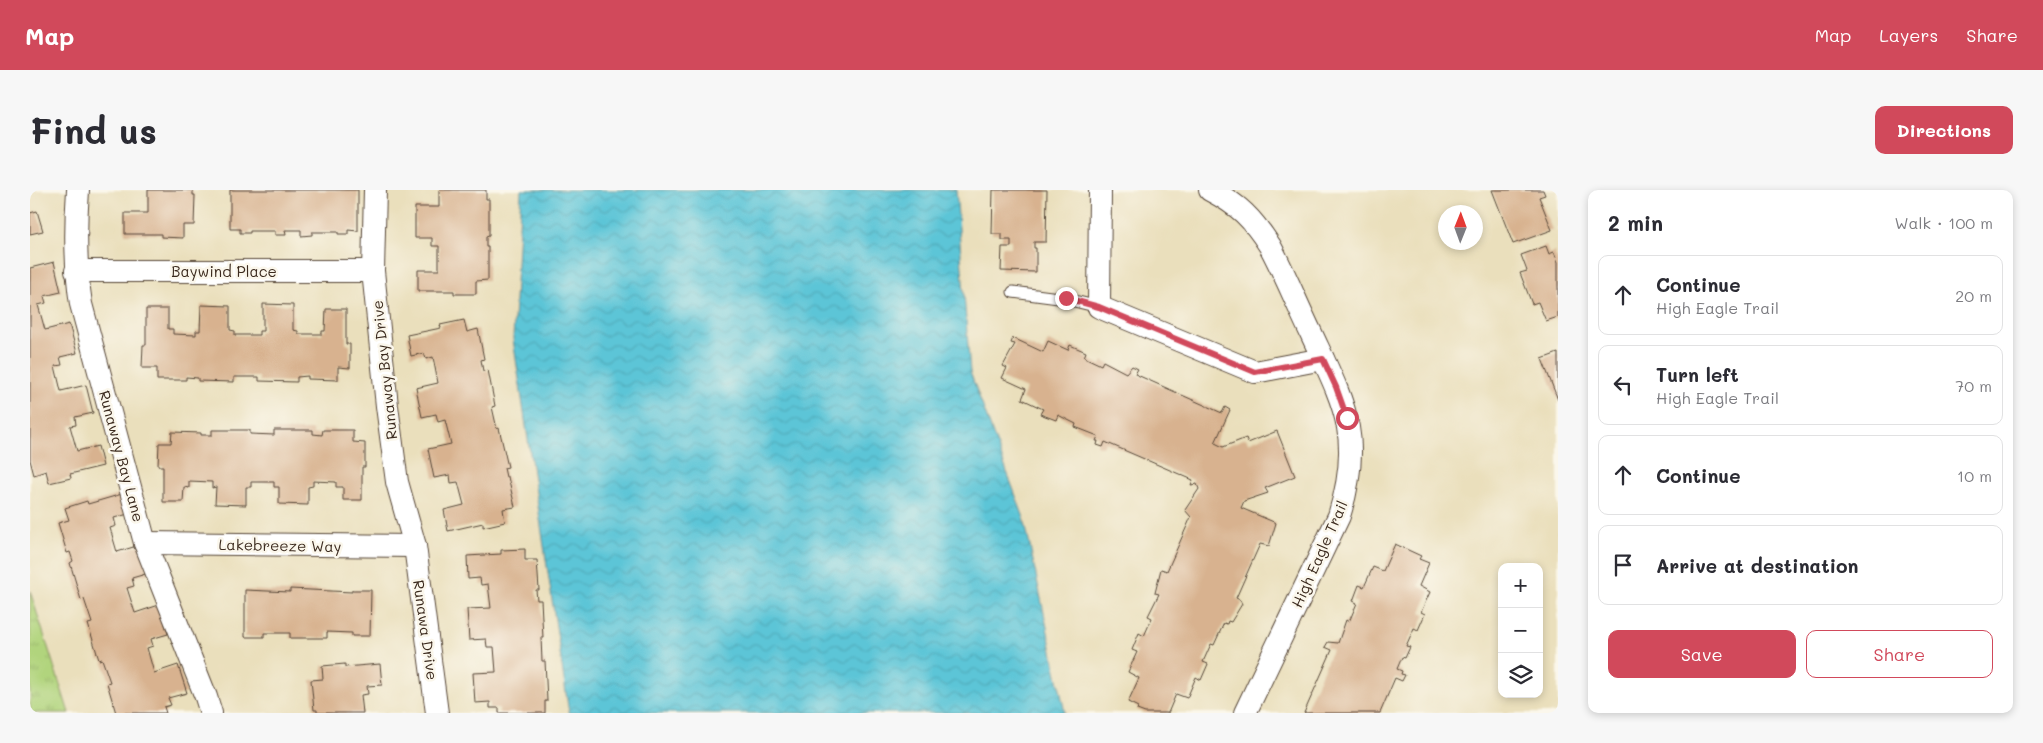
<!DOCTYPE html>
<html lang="en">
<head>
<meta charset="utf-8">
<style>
	:root { --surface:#fff; --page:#f7f7f7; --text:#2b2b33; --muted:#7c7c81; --line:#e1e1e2; --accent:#d1495b }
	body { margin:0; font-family:Mali,sans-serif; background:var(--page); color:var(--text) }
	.controls { position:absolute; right:15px; bottom:15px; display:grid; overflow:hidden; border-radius:10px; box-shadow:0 2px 8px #0003 }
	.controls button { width:45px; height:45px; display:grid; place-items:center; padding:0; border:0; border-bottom:1px solid var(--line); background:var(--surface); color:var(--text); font:25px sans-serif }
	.compass { position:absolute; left:1408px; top:15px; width:45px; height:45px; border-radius:50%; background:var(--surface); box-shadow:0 2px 8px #0003; rotate:1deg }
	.stop { position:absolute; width:15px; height:15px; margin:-11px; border:4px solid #d1495b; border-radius:50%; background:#fff }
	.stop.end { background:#d1495b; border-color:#fff; box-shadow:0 1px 5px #0008 }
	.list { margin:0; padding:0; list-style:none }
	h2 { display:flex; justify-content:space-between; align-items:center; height:65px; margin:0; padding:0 20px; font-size:21px }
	h2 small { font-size:16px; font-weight:400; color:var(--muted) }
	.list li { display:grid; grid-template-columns:32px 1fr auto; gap:15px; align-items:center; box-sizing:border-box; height:80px; margin:0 10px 10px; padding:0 10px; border:1px solid var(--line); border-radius:10px }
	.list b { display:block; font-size:19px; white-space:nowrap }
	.list p { margin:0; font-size:16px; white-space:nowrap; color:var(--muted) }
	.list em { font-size:16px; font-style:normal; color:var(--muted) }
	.actions { display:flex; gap:10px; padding:15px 20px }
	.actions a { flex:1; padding:11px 0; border:1px solid var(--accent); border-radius:10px; text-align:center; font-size:18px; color:var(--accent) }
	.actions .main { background:var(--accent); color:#fff }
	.icon { flex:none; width:28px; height:28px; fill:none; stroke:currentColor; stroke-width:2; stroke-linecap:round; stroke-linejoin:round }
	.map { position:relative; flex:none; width:1528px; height:523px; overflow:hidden; border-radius:10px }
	header { display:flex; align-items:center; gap:30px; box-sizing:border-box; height:70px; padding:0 25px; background:var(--accent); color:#fff }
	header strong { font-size:24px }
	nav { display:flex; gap:28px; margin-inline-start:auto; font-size:18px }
	.intro { display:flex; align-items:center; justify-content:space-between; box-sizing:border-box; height:120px; padding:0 30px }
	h1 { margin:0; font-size:35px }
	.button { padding:12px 22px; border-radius:10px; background:var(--accent); color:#fff; font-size:18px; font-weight:700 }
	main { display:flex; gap:30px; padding:0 30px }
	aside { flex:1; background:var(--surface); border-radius:10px; box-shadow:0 2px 8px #0003 }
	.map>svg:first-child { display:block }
	.grass { fill:url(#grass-tufts); stroke:#767f4e }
	.water { fill:url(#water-waves); stroke:#4c787a }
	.building { fill:#d8b28f }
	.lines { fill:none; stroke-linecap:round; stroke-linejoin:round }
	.lane-casing { stroke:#554536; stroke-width:13 }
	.street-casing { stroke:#554536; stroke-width:24 }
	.lane { stroke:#fff; stroke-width:11 }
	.street { stroke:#fff; stroke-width:22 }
	.route { stroke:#d1495b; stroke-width:6 }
	.labels { text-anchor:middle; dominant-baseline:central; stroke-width:5; stroke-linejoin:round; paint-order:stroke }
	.street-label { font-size:15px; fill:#3b2a1e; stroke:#fbf7ec }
</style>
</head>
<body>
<header>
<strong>Map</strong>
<nav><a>Map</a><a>Layers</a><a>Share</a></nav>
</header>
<div class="intro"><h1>Find us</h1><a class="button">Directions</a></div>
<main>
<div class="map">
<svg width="1528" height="523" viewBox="0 0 1528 523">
	<defs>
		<pattern id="grass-tufts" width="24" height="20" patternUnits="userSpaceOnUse" patternTransform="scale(1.25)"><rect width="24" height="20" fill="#b1d47d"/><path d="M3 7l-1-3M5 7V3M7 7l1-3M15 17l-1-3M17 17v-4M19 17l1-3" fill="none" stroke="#99b66c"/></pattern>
		<pattern id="water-waves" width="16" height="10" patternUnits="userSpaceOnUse" patternTransform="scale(1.25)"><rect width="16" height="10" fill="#5cc5d7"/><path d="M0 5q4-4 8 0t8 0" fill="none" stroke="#51a9b8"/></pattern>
	</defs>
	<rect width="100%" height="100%" fill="#fbf7ec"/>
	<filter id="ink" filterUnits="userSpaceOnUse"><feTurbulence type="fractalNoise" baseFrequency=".02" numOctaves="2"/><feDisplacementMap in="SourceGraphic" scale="10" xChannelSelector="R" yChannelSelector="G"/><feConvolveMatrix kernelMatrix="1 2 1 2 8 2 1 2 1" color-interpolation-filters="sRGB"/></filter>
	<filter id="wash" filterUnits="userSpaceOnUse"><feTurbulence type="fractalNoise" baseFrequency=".0096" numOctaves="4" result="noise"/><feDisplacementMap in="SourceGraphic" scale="20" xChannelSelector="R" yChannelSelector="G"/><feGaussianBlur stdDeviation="1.12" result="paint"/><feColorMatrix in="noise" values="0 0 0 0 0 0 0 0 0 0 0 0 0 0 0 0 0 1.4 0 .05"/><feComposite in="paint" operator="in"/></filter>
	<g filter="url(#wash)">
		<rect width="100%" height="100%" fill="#eadfbc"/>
		<polygon class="grass" points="0,401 39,523 0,523"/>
		<polygon class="water" points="491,0 926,0 940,182 994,328 1035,523 539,523 483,149"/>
		<g id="blocks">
			<g class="building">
				<polygon points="118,0 163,0 163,5 165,5 164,35 153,35 153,48 131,47 131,44 95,44 95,23 118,23"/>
				<polygon points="200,0 328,0 328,41 318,40 318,44 308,44 308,42 282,42 282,45 271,46 271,40 255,40 256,45 245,45 245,41 220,41 220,43 210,43 210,39 200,39"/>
				<polygon points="409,0 456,0 456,9 459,9 459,46 456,47 456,57 458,57 458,90 446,91 446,104 424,104 424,101 388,101 388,80 409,80 409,56 402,56 402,48 385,48 385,17 409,17"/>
				<polygon points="963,0 1017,0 1016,52 1004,52 1004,58 1006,58 1006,82 971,81 972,57 981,57 981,50 972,50 972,44 962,44"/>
				<polygon points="1462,0 1513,0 1515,5 1509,7 1522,40 1483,54"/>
				<polygon points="7,21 13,41 0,44 0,23"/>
				<polygon points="1516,56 1519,64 1524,62 1528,72 1528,127 1516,131 1508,112 1502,114 1490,83 1497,81 1491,65"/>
				<polygon points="24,72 31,102 14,106 16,113 8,115 15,140 39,134 47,163 30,167 32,175 25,176 31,201 56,195 63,223 45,227 46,235 40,236 47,261 68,256 73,276 40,284 41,288 19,293 16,281 4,285 0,270 0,78"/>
				<polygon points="233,114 263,115 263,140 268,141 268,144 292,144 292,141 295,141 296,119 316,119 316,154 320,154 320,178 308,177 308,190 278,189 278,186 267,187 267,192 229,191 229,187 204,187 204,192 168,191 168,188 156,187 156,190 127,190 127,178 112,178 113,155 116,155 116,119 138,119 138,139 143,139 143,144 166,145 166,141 170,141 171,115 200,116 200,140 205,141 205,145 229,145 229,141 233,141"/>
				<polygon points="434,130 437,142 448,139 454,169 451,170 453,181 458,180 465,216 462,217 467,239 469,238 478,277 474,278 476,287 478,287 485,317 473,319 475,332 453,337 453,333 418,341 414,320 434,315 428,292 421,293 420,285 404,288 398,259 421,254 415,230 408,232 406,224 392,227 386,198 408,193 403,167 396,169 394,163 381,166 377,145 411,138 410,135"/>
				<polygon points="983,148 1013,162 1018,151 1038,160 1040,155 1056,162 1054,167 1071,175 1073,171 1096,183 1102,176 1108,179 1105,184 1192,223 1195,217 1200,220 1185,253 1193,257 1216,248 1218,253 1247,241 1265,286 1235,298 1238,303 1214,311 1211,318 1246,333 1239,356 1230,354 1206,408 1210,410 1212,414 1201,432 1198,431 1197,434 1194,433 1184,455 1181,454 1173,472 1178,474 1171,490 1166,487 1157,508 1146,504 1138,523 1115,523 1107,520 1108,517 1098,512 1109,488 1098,482 1107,462 1102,460 1109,443 1114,446 1122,428 1118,426 1129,404 1125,403 1131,379 1137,381 1161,327 1155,320 1169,299 1167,294 1161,295 1163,290 1075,252 1073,257 1067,255 1068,251 1066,251 1068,246 1045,237 1046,234 1028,225 1026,230 1010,224 1013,219 992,209 996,199 972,188 977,178 973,176 985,154 981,153"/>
				<polygon points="1528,163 1528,210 1512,169"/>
				<polygon points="182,240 220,240 220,244 244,245 244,240 283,240 283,244 292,245 293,240 323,240 323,252 335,253 335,277 332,277 332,310 313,310 313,297 306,297 306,292 283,291 283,296 278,297 278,315 249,314 249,297 244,297 244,292 221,292 221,297 216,297 216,315 185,314 186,297 182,298 182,292 159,291 159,298 154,297 153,312 133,312 133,276 128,276 129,253 141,253 142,242 171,243 171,245 182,245"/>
				<polygon points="92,304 98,324 84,328 86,336 80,338 87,362 110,355 119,383 102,388 104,396 97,398 105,423 129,415 138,444 121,449 123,456 117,458 124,483 148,475 157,503 138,508 141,515 134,517 136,523 86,523 77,493 80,492 72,469 69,470 58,434 62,433 54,409 51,410 40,373 43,371 40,362 37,363 28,333 39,330 35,318 57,311 58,314"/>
				<polygon points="1365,354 1391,366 1389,369 1399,373 1389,396 1400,402 1391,422 1395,424 1388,440 1384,438 1376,456 1380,457 1375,468 1372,467 1367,479 1372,481 1371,484 1375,485 1372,491 1365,488 1350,523 1274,523 1302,460 1295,457 1298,452 1308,453 1316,430 1319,432 1327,413 1323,411 1329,395 1334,397 1343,377 1353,381"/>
				<polygon points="495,359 495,370 507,370 509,400 506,400 507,410 511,410 513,448 511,448 512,471 515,471 517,511 515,511 515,523 469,523 469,518 460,518 460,512 445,513 443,483 466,482 464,457 457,457 456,449 439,450 437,419 461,418 458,394 451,395 450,388 438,389 437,366 471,364 471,360"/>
				<polygon points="260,399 322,402 322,400 341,400 340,446 322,446 322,443 297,442 297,448 260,448 260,443 234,443 234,447 215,447 215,400 260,402"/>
				<polygon points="315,474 315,477 350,474 352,495 337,496 338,504 331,505 333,523 287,523 287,520 284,520 281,490 293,489 292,476"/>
			</g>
		</g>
	</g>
	<g filter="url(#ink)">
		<use href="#blocks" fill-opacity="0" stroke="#554536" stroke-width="1"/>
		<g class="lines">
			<g class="lane-casing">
				<polyline id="lane" points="983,102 1036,109 1069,117"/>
			</g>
			<g class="street-casing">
				<g id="street">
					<path d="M48,0C45,40 45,75 51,114L115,353L176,507L181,523"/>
					<polyline points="345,0 343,81 357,216 367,292 385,356 407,523"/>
					<polyline points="1070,0 1069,117 1225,182 1293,169"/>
					<path d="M1180,0C1209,15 1222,28 1240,56C1255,84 1267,114 1281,143C1314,214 1334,246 1309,326L1215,523"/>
					<polyline points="46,81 343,81"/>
					<polyline points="115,353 385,356"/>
				</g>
			</g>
			<use href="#lane" class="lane"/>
			<use href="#street" class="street"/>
		</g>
	</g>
	<g class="lines" filter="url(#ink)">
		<polyline class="route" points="1036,108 1069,117 1225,182 1293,169 1306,197 1317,228"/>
	</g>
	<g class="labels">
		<g class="street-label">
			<text x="194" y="81">Baywind Place</text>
			<text transform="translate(354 180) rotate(-96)">Runaway Bay Drive</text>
			<text transform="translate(92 266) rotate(75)">Runaway Bay Lane</text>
			<text transform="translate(250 355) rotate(1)">Lakebreeze Way</text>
			<text transform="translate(1289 364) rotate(-66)">High Eagle Trail</text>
			<text transform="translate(396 440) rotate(82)">Runawa Drive</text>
		</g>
	</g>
</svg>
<div class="controls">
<button>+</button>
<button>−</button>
<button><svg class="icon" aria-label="layers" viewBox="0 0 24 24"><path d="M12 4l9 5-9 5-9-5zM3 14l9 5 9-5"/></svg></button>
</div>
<svg class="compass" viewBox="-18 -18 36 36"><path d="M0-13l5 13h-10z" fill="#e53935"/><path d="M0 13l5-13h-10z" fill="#7c7c81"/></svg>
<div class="stop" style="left:1317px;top:228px"></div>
<div class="stop end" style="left:1036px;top:108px"></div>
</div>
<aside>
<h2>2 min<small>Walk · 100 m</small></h2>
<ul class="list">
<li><svg class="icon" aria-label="ahead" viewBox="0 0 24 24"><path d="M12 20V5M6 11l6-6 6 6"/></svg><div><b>Continue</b><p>High Eagle Trail</p></div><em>20 m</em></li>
<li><svg class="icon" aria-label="left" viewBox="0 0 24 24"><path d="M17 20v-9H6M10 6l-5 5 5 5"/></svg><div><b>Turn left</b><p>High Eagle Trail</p></div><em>70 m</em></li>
<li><svg class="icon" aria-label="ahead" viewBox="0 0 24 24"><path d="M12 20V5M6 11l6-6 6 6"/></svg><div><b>Continue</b></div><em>10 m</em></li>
<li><svg class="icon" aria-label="arrive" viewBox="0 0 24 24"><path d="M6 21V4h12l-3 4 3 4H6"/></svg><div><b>Arrive at destination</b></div></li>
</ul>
<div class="actions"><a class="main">Save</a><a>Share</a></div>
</aside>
</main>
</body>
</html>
